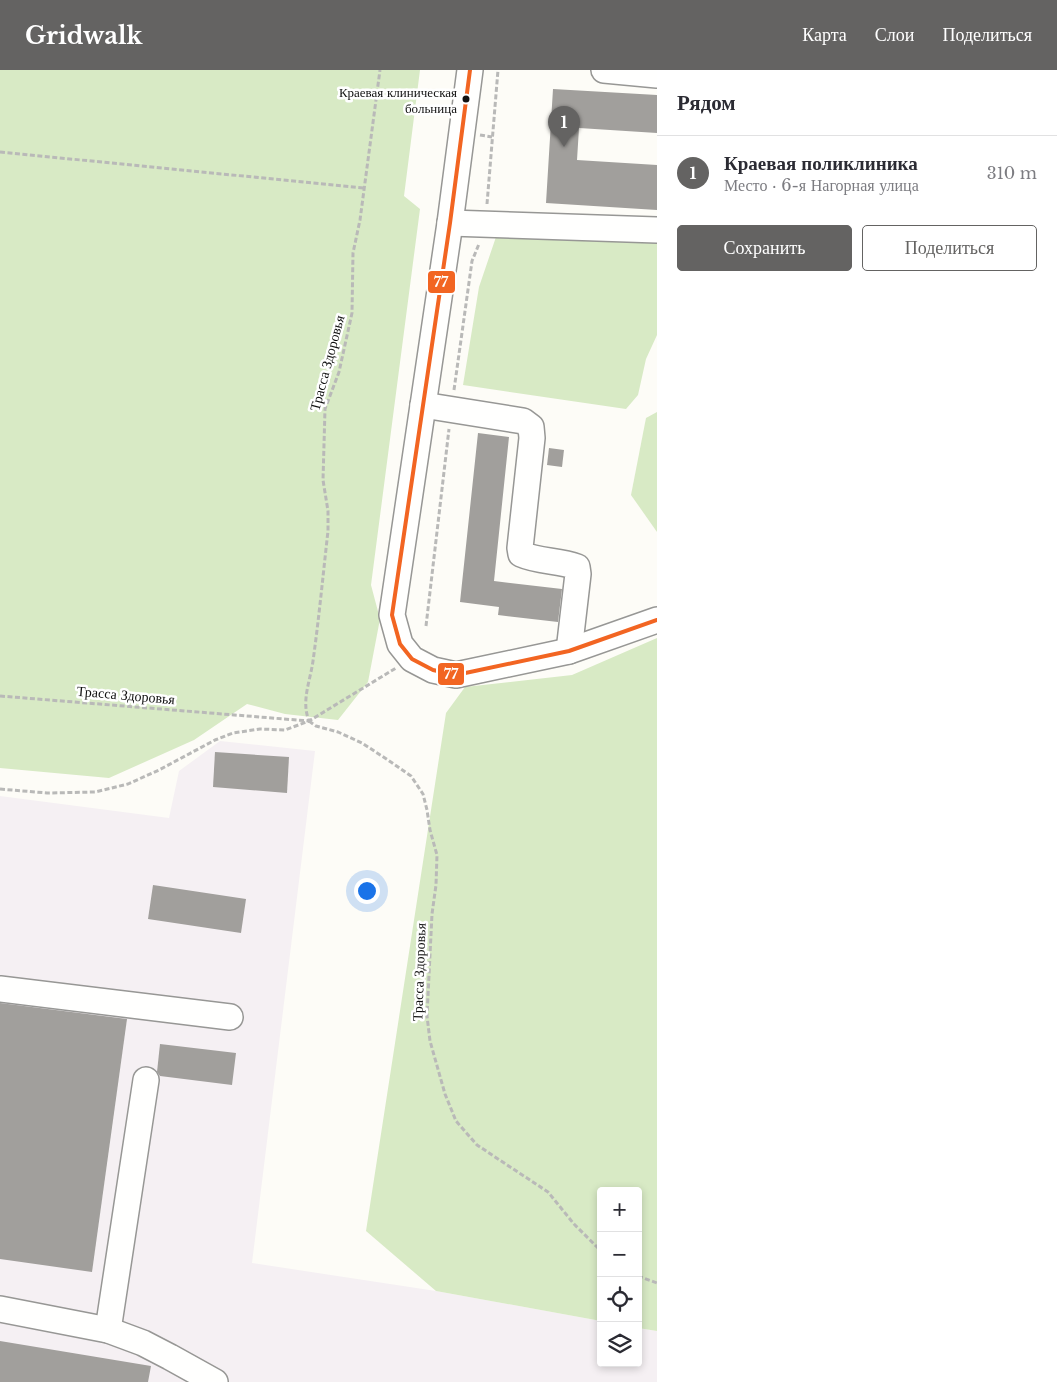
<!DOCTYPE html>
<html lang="ru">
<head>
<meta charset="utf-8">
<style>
	:root { --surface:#fff; --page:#f2f2f3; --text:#2b2b33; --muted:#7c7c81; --line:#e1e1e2; --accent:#646362 }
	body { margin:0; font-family:"Libre Baskerville",serif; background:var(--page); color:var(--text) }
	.controls { position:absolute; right:15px; bottom:15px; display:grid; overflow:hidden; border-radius:5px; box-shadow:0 2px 8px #0003 }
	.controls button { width:45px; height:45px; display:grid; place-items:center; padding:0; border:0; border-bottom:1px solid var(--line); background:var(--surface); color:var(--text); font:25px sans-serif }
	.you { position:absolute; left:366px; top:820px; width:18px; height:18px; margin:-12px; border:4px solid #fff; border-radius:50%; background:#1a73e8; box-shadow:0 0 0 8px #1a73e833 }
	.badge { display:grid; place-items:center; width:32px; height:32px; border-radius:50%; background:var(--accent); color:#fff; font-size:16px; font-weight:700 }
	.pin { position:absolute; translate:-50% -41px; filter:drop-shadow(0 1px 2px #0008) }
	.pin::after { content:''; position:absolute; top:26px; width:18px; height:15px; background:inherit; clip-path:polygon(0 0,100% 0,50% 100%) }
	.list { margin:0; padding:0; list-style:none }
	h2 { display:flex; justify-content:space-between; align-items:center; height:65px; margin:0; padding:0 20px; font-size:21px }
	h2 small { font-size:16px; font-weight:400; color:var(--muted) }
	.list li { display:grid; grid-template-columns:32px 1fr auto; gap:15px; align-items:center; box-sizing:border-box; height:75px; padding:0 20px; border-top:1px solid var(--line) }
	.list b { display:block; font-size:19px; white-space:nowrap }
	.list p { margin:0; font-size:16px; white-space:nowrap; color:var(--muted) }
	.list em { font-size:16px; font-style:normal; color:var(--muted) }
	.actions { display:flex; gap:10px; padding:15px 20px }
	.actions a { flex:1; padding:11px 0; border:1px solid var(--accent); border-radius:5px; text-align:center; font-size:18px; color:var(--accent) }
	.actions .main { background:var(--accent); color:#fff }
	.icon { flex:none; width:28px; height:28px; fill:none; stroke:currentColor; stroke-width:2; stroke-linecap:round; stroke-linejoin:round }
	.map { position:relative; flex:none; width:657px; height:1312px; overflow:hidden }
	header { display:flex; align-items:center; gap:30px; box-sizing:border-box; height:70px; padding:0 25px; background:var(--accent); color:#fff }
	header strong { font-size:24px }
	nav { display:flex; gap:28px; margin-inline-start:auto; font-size:18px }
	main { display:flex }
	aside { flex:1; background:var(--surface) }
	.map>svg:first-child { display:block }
	.industrial { fill:#f5f0f3 }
	.forest { fill:#d8eac5 }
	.building { fill:#a19f9c }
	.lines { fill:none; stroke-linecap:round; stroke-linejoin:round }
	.minor-casing { stroke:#979795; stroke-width:28 }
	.path { stroke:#b9b9b8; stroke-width:3; stroke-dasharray:5 2.5; stroke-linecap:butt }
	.minor { stroke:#fffffe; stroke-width:25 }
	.bus-1-casing { stroke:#fff; stroke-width:8 }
	.bus-1 { stroke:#f26522; stroke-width:4 }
	.bus-dot { fill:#111; stroke:#fff; stroke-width:2 }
	.labels { text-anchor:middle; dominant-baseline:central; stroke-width:5; stroke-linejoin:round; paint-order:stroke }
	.bus-label { font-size:13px; fill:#111; stroke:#fff; text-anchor:end }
	.street-label { font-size:14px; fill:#111; stroke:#fff }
	.line-badge { stroke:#fff; stroke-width:2 }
	.badge-label { font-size:14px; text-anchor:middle; font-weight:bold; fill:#fff }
</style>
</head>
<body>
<header>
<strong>Gridwalk</strong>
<nav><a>Карта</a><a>Слои</a><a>Поделиться</a></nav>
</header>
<main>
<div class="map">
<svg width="657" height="1312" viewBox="0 0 657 1312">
	<rect width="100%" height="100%" fill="#fdfcf7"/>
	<polygon class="industrial" points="220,671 315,681 252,1193 436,1221 601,1251 601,1293 638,1293 638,1258 657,1261 657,1312 0,1312 0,726 169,748 179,701"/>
	<g class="forest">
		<polygon points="0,0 420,0 404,126 420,139 371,515 380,549 368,612 338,650 285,644 247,634 194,670 109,708 0,698"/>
		<polygon points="497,164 657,165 657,265 646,289 638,325 626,339 463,315 479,217"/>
		<polygon points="657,342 657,462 631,425 646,348"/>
		<polygon points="657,568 657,1261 638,1258 638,1121 601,1121 601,1251 436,1221 366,1161 446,643 465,617 572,605"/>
	</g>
	<g class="building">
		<polygon points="553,19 657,25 657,63 579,58 577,90 657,95 657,140 546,133"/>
		<polygon points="478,363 509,367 494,511 562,519 558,552 498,545 499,537 460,532"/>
		<polygon points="549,378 564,380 562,397 547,395"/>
		<polygon points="215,682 289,687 287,723 213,717"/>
		<polygon points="153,815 246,829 241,863 148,849"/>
		<polygon points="0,933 127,949 92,1202 0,1189"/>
		<polygon points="160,974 236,983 232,1015 160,1006 157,1002"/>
		<polygon points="0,1271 151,1296 148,1312 0,1312"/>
	</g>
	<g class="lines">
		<g class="minor-casing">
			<g id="minor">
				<polyline points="470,0 450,153 392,545 400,574 412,589 433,600 456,605 569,581 657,550"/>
				<polyline points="604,0 657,5"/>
				<polyline points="450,153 657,160"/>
				<path d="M423,335L523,351L531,357L532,368L520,478L521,484C539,492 559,490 577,497L578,504L569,581"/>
				<polyline points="0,919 230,947"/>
				<polyline points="0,1239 108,1260 143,1273 170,1287 215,1312"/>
				<polyline points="108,1260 146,1010"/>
			</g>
		</g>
		<g class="path">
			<polyline points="480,65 492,67"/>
			<polyline points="0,82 364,118"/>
			<polyline points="487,134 498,0"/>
			<polyline points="454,320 472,191 479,174"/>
			<polyline points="426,556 449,359"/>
			<path d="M0,626L309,651C301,631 310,612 313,591C319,548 323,505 328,461V441L323,410L325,339L339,302L352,243L353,183L360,150L380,0"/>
			<polyline points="309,651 316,656 338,662 362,673 388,690 411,706 423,724 427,740 430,760 437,785 436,815 432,844 427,946 430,971 445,1024 456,1051 477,1075 548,1122 574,1154 601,1181"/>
			<polyline points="0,719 47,723 95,722 128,714 159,700 215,670 233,663 260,659 285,660 309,651 396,598"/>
			<polyline points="638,1206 657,1213"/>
		</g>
		<use href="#minor" class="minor"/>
		<g class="bus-1-casing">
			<polyline id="bus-1" points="470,0 450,153 392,545 400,574 412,589 433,600 456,605 569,581 657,550"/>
		</g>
		<use href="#bus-1" class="bus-1"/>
	</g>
	<circle class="bus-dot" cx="466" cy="29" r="4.5"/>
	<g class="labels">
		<g class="bus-label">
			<text x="457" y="22">Краевая клиническая<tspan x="457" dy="16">больница</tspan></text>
		</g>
		<g class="street-label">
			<text transform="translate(327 293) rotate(-75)">Трасса Здоровья</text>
			<text transform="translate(126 625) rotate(5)">Трасса Здоровья</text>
			<text transform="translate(419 902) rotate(-88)">Трасса Здоровья</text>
		</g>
	</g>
	<g class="line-badge">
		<rect x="427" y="200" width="29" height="24" rx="5" fill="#f26522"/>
		<rect x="437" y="592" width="28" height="24" rx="5" fill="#f26522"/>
	</g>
	<g class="badge-label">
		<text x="441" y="217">77</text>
		<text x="451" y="609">77</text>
	</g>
</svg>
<div class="controls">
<button>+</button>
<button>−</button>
<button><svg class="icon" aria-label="locate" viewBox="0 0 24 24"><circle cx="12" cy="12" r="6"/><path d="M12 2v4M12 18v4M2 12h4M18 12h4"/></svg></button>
<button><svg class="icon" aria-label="layers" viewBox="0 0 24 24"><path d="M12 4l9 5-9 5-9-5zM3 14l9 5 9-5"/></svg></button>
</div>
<div class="you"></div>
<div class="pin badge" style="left:564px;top:77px">1</div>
</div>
<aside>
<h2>Рядом<small></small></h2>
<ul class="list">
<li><span class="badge">1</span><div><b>Краевая поликлиника</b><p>Место · 6-я Нагорная улица</p></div><em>310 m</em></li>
</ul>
<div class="actions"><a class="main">Сохранить</a><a>Поделиться</a></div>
</aside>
</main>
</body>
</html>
